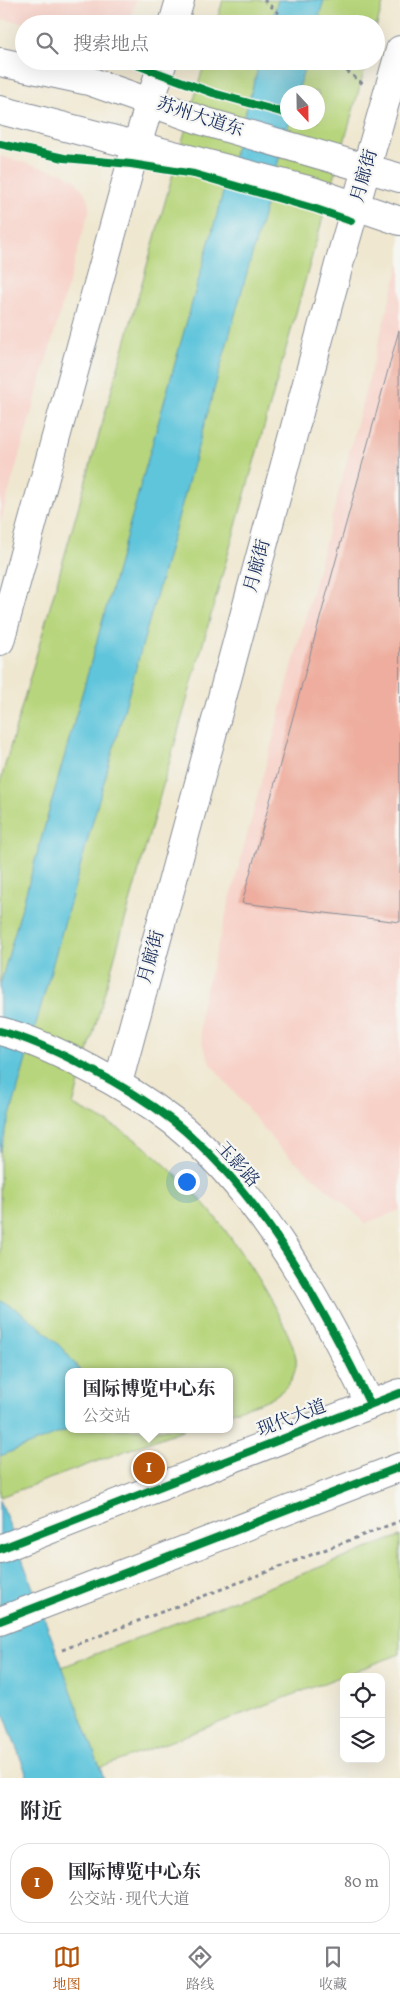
<!DOCTYPE html>
<html lang="zh">
<head>
<meta charset="utf-8">
<style>
	:root { --surface:#fff; --page:#f7f7f7; --text:#2b2b33; --muted:#7c7c81; --line:#e1e1e2; --accent:#b45309 }
	body { margin:0; font-family:Vollkorn,"Noto Serif SC",serif; background:var(--page); color:var(--text) }
	.controls { position:absolute; right:15px; bottom:15px; display:grid; overflow:hidden; border-radius:10px; box-shadow:0 5px 20px #0002 }
	.controls button { width:45px; height:45px; display:grid; place-items:center; padding:0; border:0; border-bottom:1px solid var(--line); background:var(--surface); color:var(--text); font:25px sans-serif }
	.compass { position:absolute; left:280px; top:85px; width:45px; height:45px; border-radius:50%; background:var(--surface); box-shadow:0 5px 20px #0002; rotate:158deg }
	.you { position:absolute; left:186px; top:1181px; width:18px; height:18px; margin:-12px; border:4px solid #fff; border-radius:50%; background:#1a73e8; box-shadow:0 0 0 8px #1a73e833 }
	.badge { display:grid; place-items:center; width:32px; height:32px; border-radius:50%; background:var(--accent); color:#fff; font-size:16px; font-weight:700 }
	.pin { position:absolute; translate:-50% -50%; border:2px solid #fff; box-shadow:0 1px 5px #0006 }
	.popup { position:absolute; left:65px; top:1368px; width:168px; height:65px; box-sizing:border-box; display:grid; place-content:center; border-radius:10px; background:var(--surface); filter:drop-shadow(0 1px 4px #0005); font-size:16px; white-space:nowrap; color:var(--muted) }
	.popup b { font-size:19px; color:var(--text) }
	.popup::after { content:''; position:absolute; left:50%; top:100%; margin-left:-10px; border:10px solid transparent; border-top-color:var(--surface) }
	.list { margin:0; padding:0; list-style:none }
	h2 { display:flex; justify-content:space-between; align-items:center; height:65px; margin:0; padding:0 20px; font-size:21px }
	h2 small { font-size:16px; font-weight:400; color:var(--muted) }
	.list li { display:grid; grid-template-columns:32px 1fr auto; gap:15px; align-items:center; box-sizing:border-box; height:80px; margin:0 10px 10px; padding:0 10px; border:1px solid var(--line); border-radius:20px }
	.list b { display:block; font-size:19px; white-space:nowrap }
	.list p { margin:0; font-size:16px; white-space:nowrap; color:var(--muted) }
	.list em { font-size:16px; font-style:normal; color:var(--muted) }
	.icon { flex:none; width:28px; height:28px; fill:none; stroke:currentColor; stroke-width:2; stroke-linecap:round; stroke-linejoin:round }
	.map { position:relative; flex:none; width:400px; height:1778px; overflow:hidden }
	.search { position:absolute; background:var(--surface); box-shadow:0 5px 20px #0002; left:15px; right:15px; top:15px; height:55px; display:flex; align-items:center; gap:12px; box-sizing:border-box; padding:0 18px; border-radius:28px; color:var(--muted); font-size:19px }
	.sheet { height:155px; background:var(--surface) }
	nav { display:flex; justify-content:space-around; align-items:center; box-sizing:border-box; height:70px; border-top:1px solid var(--line); background:var(--surface); font-size:14px; color:var(--muted) }
	nav a { display:grid; justify-items:center; gap:2px }
	nav .on { color:var(--accent) }
	.map>svg:first-child { display:block }
	.built { fill:#f7d1c8 }
	.green { fill:#b7d57b; stroke:#69826c; fill-rule:evenodd }
	.water { fill:#5ec5db; stroke:#3c7a9c }
	.building { fill:#eead9e }
	.lines { fill:none; stroke-linecap:round; stroke-linejoin:round }
	.tertiary-casing { stroke:#858b96; stroke-width:30 }
	.secondary-casing { stroke:#858b96; stroke-width:30 }
	.primary-casing { stroke:#858b96; stroke-width:30 }
	.path { stroke:#858b96; stroke-width:3; stroke-dasharray:4 4; stroke-linecap:butt }
	.tertiary { stroke:#fff; stroke-width:28 }
	.secondary { stroke:#fff; stroke-width:28 }
	.primary { stroke:#fff; stroke-width:28 }
	.cycleway-casing { stroke:#f6f6f2; stroke-width:11 }
	.cycleway { stroke:#00873e; stroke-width:8 }
	.labels { text-anchor:middle; dominant-baseline:central; stroke-width:4.5; stroke-linejoin:round; paint-order:stroke }
	.street-label { font-size:18px; fill:#1b2f5e; stroke:#f6f6f2 }
</style>
</head>
<body>
<div class="map">
<svg width="400" height="1778" viewBox="0 0 400 1778">
	<rect width="100%" height="100%" fill="#f6f6f2"/>
	<filter id="ink" filterUnits="userSpaceOnUse"><feTurbulence type="fractalNoise" baseFrequency=".02" numOctaves="2"/><feDisplacementMap in="SourceGraphic" scale="10" xChannelSelector="R" yChannelSelector="G"/><feConvolveMatrix kernelMatrix="1 2 1 2 8 2 1 2 1" color-interpolation-filters="sRGB"/></filter>
	<filter id="wash" filterUnits="userSpaceOnUse"><feTurbulence type="fractalNoise" baseFrequency=".0096" numOctaves="4" result="noise"/><feDisplacementMap in="SourceGraphic" scale="20" xChannelSelector="R" yChannelSelector="G"/><feGaussianBlur stdDeviation="1.12" result="paint"/><feColorMatrix in="noise" values="0 0 0 0 0 0 0 0 0 0 0 0 0 0 0 0 0 1.4 0 .05"/><feComposite in="paint" operator="in"/></filter>
	<g filter="url(#wash)">
		<rect width="100%" height="100%" fill="#efe7cf"/>
		<g class="built">
			<polygon points="0,0 136,0 128,24 31,24 0,19"/>
			<polygon points="0,156 62,173 75,180 83,190 88,200 89,211 0,523"/>
			<polygon points="400,262 400,1210 366,1223 279,1147 211,1064 203,1046 200,1029 201,1008"/>
		</g>
		<g class="green">
			<polygon points="223,0 384,0 376,28 376,24 216,24"/>
			<path d="M205,61H367L73,1105C95,1116 119,1127 139,1142C162,1161 185,1183 205,1205C230,1232 290,1323 296,1358C297,1364 295,1371 293,1376C283,1400 251,1405 229,1413V1372H69V1429H185L0,1497V783ZM288,92H318V122H288Z"/>
			<polygon points="400,1536 400,1654 100,1768 62,1667"/>
		</g>
		<g class="water">
			<polygon points="278,0 324,0 317,24 271,24"/>
			<polygon points="260,61 306,61 298,92 288,92 288,122 289,123 0,1152 0,985"/>
			<path d="M0,1299C34,1319 58,1340 81,1372H69L70,1429L0,1456Z"/>
			<polygon points="0,1500 104,1778 28,1778 0,1704"/>
		</g>
		<g id="blocks">
			<polygon class="building" points="399,330 400,922 242,903"/>
		</g>
	</g>
	<g filter="url(#ink)">
		<use href="#blocks" fill-opacity="0" stroke="#858b96" stroke-width="1"/>
		<g class="lines">
			<g class="tertiary-casing">
				<g id="tertiary">
					<polyline points="173,24 180,0"/>
					<polyline points="0,641 131,164 163,61"/>
					<path d="M0,1031C31,1039 62,1054 90,1069C119,1084 147,1101 173,1121C261,1191 322,1306 370,1404"/>
					<polyline points="118,1083 341,257 400,50"/>
				</g>
			</g>
			<g class="secondary-casing">
				<g id="secondary">
					<polyline points="0,62 89,81 203,121 400,178"/>
					<polyline points="0,110 312,191 400,221"/>
				</g>
			</g>
			<g class="primary-casing">
				<g id="primary">
					<polyline points="0,1549 400,1393"/>
					<polyline points="0,1621 400,1467"/>
				</g>
			</g>
			<g class="path">
				<polyline points="264,0 291,24"/>
				<polyline points="334,61 363,84"/>
				<polyline points="62,1650 400,1521"/>
			</g>
			<use href="#tertiary" class="tertiary"/>
			<use href="#secondary" class="secondary"/>
			<use href="#primary" class="primary"/>
			<g class="cycleway-casing">
				<g id="cycleway">
					<polyline points="126,61 213,93 288,114"/>
					<polyline points="0,144 64,158 131,164 194,174 316,209 351,221"/>
					<path d="M0,1031C31,1039 62,1054 90,1069C119,1084 147,1101 173,1121C261,1191 322,1306 370,1404"/>
					<polyline points="0,1549 400,1393"/>
					<polyline points="0,1621 400,1467"/>
				</g>
			</g>
			<use href="#cycleway" class="cycleway"/>
		</g>
	</g>
	<g class="labels">
		<g class="street-label">
			<text transform="translate(200 118) rotate(18)">苏州大道东</text>
			<text transform="translate(365 176) rotate(-74)">月廊街</text>
			<text transform="translate(258 566) rotate(-75)">月廊街</text>
			<text transform="translate(152 957) rotate(-75)">月廊街</text>
			<text transform="translate(237 1165) rotate(48)">玉影路</text>
			<text transform="translate(292 1419) rotate(-21)">现代大道</text>
		</g>
	</g>
</svg>
<div class="controls">
<button><svg class="icon" aria-label="locate" viewBox="0 0 24 24"><circle cx="12" cy="12" r="6"/><path d="M12 2v4M12 18v4M2 12h4M18 12h4"/></svg></button>
<button><svg class="icon" aria-label="layers" viewBox="0 0 24 24"><path d="M12 4l9 5-9 5-9-5zM3 14l9 5 9-5"/></svg></button>
</div>
<svg class="compass" viewBox="-18 -18 36 36"><path d="M0-13l5 13h-10z" fill="#e53935"/><path d="M0 13l5-13h-10z" fill="#7c7c81"/></svg>
<div class="you"></div>
<div class="pin badge" style="left:149px;top:1468px">1</div>
<div class="popup"><b>国际博览中心东</b>公交站</div>
<div class="search"><svg class="icon" aria-label="search" viewBox="0 0 24 24"><circle cx="10" cy="10" r="6"/><path d="M15 15l6 6"/></svg>搜索地点</div>
</div>
<section class="sheet">
<h2>附近<small></small></h2>
<ul class="list">
<li><span class="badge">1</span><div><b>国际博览中心东</b><p>公交站 · 现代大道</p></div><em>80 m</em></li>
</ul>
</section>
<nav>
<a class="on"><svg class="icon" aria-label="map" viewBox="0 0 24 24"><path d="M3 6l6-2 6 2 6-2v14l-6 2-6-2-6 2zM9 4v14M15 6v14"/></svg>地图</a>
<a><svg class="icon" aria-label="directions" viewBox="0 0 24 24"><path d="M12 3l9 9-9 9-9-9zM9 14v-3h6M13 9l2 2-2 2"/></svg>路线</a>
<a><svg class="icon" aria-label="saved" viewBox="0 0 24 24"><path d="M7 4h10v16l-5-4-5 4z"/></svg>收藏</a>
</nav>
</body>
</html>
